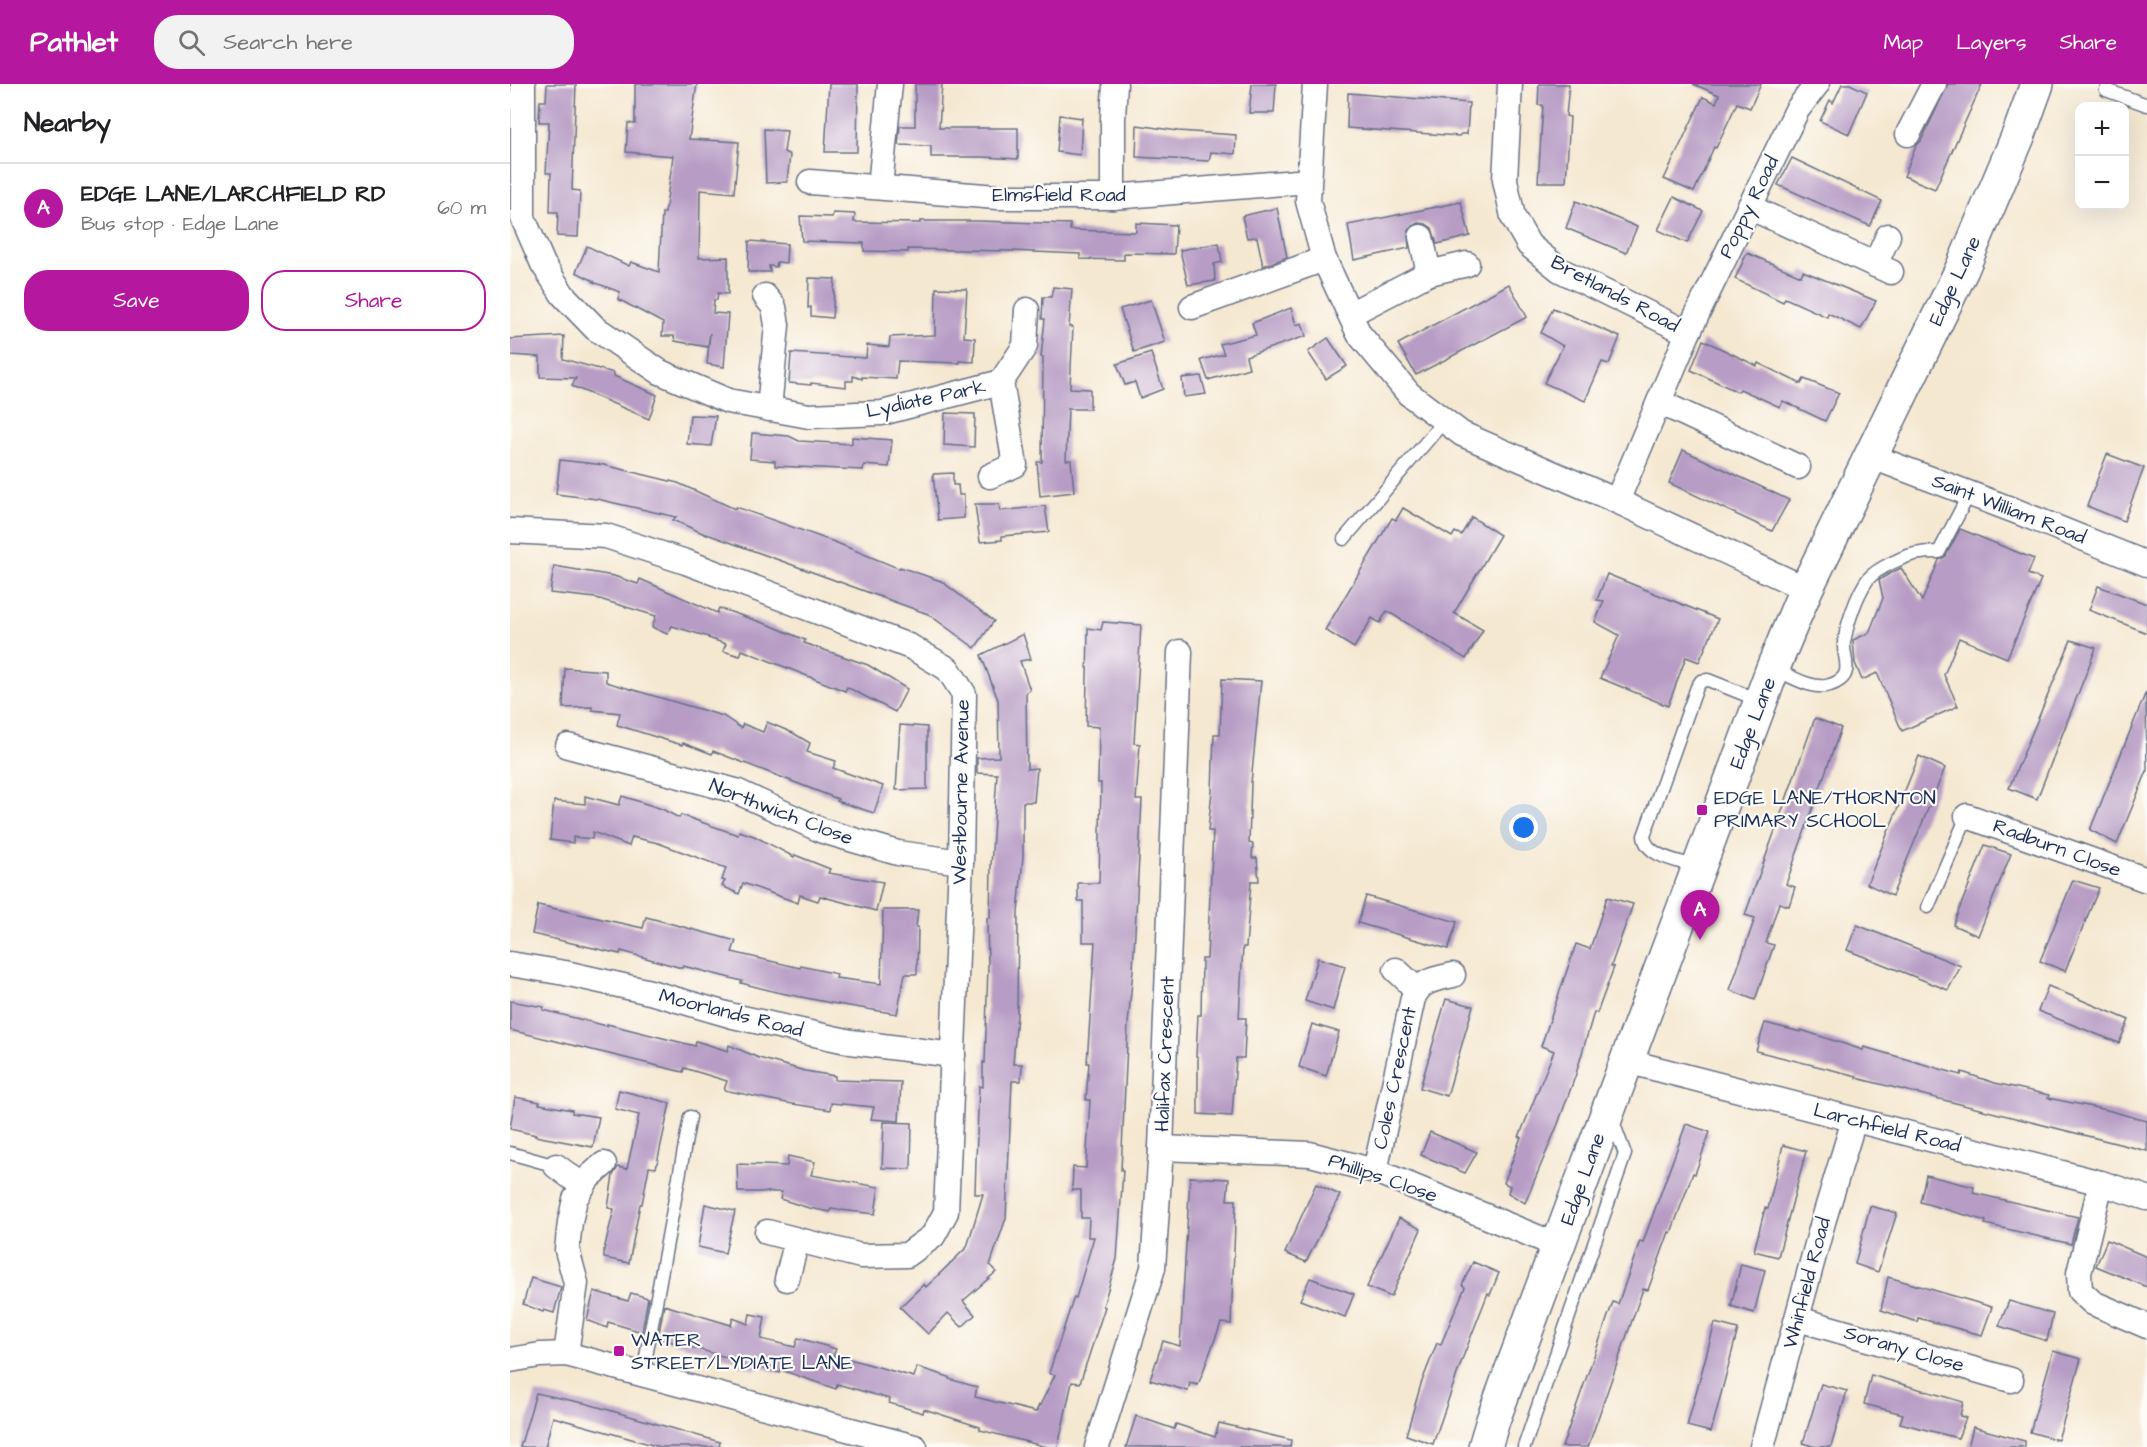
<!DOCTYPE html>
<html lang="en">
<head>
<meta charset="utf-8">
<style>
	:root { --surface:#fff; --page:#f2f2f2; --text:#202124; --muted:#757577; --line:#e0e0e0; --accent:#b5179e }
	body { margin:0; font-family:"Architects Daughter",sans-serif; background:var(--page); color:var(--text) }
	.controls { position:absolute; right:18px; top:18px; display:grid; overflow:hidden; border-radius:12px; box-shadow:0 6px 24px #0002 }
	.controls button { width:54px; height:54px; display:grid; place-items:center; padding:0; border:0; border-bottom:2px solid var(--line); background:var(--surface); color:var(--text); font:30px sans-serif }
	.you { position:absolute; left:1014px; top:744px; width:21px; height:21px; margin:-15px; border:4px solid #fff; border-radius:50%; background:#1a73e8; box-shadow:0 0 0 9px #1a73e833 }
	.badge { display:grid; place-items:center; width:39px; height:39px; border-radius:50%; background:var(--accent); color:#fff; font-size:20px; font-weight:700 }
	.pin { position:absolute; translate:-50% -50px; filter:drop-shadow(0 2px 3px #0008) }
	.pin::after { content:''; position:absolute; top:32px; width:21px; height:18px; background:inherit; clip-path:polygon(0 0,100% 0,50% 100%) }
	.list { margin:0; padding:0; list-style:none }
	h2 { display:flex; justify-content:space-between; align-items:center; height:78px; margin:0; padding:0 24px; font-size:26px }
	h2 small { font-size:20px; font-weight:400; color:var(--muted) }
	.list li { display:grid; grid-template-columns:39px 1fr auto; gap:18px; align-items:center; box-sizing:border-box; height:90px; padding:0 24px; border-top:2px solid var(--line) }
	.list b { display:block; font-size:22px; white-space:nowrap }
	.list p { margin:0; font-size:20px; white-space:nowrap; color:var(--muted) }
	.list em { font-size:20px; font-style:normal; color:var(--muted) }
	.actions { display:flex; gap:12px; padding:18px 24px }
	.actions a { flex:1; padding:14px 0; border:2px solid var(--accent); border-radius:24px; text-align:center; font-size:21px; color:var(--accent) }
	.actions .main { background:var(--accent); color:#fff }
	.icon { flex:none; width:33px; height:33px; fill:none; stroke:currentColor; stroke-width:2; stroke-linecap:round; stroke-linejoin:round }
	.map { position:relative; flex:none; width:1637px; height:1363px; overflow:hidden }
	header { display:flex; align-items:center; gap:36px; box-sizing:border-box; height:84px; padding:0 30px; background:var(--accent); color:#fff }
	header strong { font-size:28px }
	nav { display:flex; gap:33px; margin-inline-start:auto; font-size:21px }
	.search { width:420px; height:54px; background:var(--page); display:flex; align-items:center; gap:15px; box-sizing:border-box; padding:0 21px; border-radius:24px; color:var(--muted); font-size:22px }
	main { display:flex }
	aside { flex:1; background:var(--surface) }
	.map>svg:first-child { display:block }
	.building { fill:#b79cc5 }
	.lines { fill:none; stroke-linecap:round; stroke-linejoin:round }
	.lane-casing { stroke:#677086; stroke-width:15 }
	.street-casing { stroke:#677086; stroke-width:27 }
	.secondary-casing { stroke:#677086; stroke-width:36 }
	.lane { stroke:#fff; stroke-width:12 }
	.street { stroke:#fff; stroke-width:24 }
	.secondary { stroke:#fff; stroke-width:33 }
	.poi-dot { fill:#b5179e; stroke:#fdfcf7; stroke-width:2 }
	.labels { text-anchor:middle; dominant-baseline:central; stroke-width:4.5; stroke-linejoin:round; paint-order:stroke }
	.street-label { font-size:20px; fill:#1b2f5e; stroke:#fdfcf7 }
	.poi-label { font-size:20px; fill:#1b2f5e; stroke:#fdfcf7; text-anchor:start }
</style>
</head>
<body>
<header>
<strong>Pathlet</strong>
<div class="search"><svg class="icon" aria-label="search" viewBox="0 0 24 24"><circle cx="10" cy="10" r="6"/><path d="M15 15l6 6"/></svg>Search here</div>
<nav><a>Map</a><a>Layers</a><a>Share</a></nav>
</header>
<main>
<aside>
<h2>Nearby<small></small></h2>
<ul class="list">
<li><span class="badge">A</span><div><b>EDGE LANE/LARCHFIELD RD</b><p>Bus stop · Edge Lane</p></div><em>60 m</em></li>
</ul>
<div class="actions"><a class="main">Save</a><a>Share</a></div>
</aside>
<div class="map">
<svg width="1637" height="1363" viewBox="0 0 1637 1363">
	<rect width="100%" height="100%" fill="#fdfcf7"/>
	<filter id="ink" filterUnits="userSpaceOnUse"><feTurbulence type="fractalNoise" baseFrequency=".0167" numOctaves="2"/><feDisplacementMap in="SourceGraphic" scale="12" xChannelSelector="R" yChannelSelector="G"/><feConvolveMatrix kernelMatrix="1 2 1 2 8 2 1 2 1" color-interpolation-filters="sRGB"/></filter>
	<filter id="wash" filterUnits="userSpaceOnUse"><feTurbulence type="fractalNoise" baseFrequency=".008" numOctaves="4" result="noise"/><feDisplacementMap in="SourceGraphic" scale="24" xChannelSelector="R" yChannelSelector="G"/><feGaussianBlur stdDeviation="1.35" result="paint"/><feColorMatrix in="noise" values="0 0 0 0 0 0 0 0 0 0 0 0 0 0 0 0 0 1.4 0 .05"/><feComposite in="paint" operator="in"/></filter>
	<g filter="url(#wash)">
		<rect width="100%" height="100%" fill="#f5e8d1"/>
		<g id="blocks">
			<g class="building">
				<polygon points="37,0 66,0 62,106 70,107 68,153 47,152 48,128 40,128 41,89 36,89 39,38 29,38 30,17 36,17"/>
				<polygon points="125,0 187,0 179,55 229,58 224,109 190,106 189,174 218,173 218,210 208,209 207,216 204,216 203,229 218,230 214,283 197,280 200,249 198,263 165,257 164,252 152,252 153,239 108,215 110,208 83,198 84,197 66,188 77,162 119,182 121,178 149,188 152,129 155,129 163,72 116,68 118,39 125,40"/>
				<polygon points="319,0 348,0 347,68 315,68"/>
				<polygon points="405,0 432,0 429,44 508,44 508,75 473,73 421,73 421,62 388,61 390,42 405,42"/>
				<polygon points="742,0 766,0 764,29 739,29"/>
				<polygon points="1029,0 1059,0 1056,32 1060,33 1056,98 1028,98 1033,21 1028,21"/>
				<polygon points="1183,0 1251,0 1240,24 1227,19 1206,64 1204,63 1184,108 1154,95 1193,13 1206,19 1209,11"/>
				<polygon points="1332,0 1340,0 1357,8 1339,50 1310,37 1320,16 1323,19"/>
				<polygon points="1438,0 1472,0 1425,105 1394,92 1406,62 1411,57"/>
				<polygon points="838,9 959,19 957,50 951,50 949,52 837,44"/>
				<polygon points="550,31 572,34 570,71 547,68"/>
				<polygon points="627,41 668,47 726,51 725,70 701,68 699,77 626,73"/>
				<polygon points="254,45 277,47 274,68 280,71 277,98 256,99"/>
				<polygon points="1282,74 1372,117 1360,142 1268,101"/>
				<polygon points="1164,113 1193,127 1177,159 1148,146"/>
				<polygon points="1066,117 1127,143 1116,169 1056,144"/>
				<polygon points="951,118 960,152 927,160 922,144 916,140 908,139 902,142 898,148 899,164 844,176 838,141"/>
				<polygon points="767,124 777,173 753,182 747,153 737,154 732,132"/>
				<polygon points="323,129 345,130 344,138 410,139 410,137 468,137 560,140 560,146 626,148 626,139 666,141 664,170 614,169 614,176 570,175 570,170 501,167 398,165 398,168 354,167 354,159 292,157 290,132 322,133"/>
				<polygon points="239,157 277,160 276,179 267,178 266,183 259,182 260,188 238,188"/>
				<polygon points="709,159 712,178 704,180 705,197 678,201 670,166"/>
				<polygon points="1237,169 1291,192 1293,187 1366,217 1351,245 1318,229 1317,233 1275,214 1273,218 1225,195"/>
				<polygon points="299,194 325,195 322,234 301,232 301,223 298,224"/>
				<polygon points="999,200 1017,233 906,291 888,260"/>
				<polygon points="543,203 562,205 559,243 563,243 560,304 580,305 580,325 558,325 556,376 561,376 564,408 530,412 527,378 532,378 533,273 531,273 535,235 532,235 533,213 541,213"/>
				<polygon points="426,204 457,205 454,253 465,254 464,278 450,277 450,279 388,277 386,295 352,293 352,295 343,292 343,297 336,297 336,303 301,299 301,301 279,299 281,269 356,274 357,261 379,263 380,253 425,251"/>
				<polygon points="641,216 655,258 624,268 610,225"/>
				<polygon points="781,224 786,241 792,239 796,252 736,272 739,284 698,296 691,276 714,270 710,260 746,251 742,239"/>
				<polygon points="1043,224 1110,253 1099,280 1092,278 1075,317 1034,299 1053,262 1031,249"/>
				<polygon points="54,252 53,275 104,289 104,292 147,311 139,335 62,302 66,294 30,293 30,273 0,271 0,255"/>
				<polygon points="818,254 837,282 816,295 798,268"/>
				<polygon points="1193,256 1247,282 1248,279 1291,300 1294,295 1329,309 1315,337 1273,317 1270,323 1230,305 1228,308 1181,286"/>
				<polygon points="641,269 653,305 630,314 625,298 615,301 607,280"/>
				<polygon points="691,292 696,310 674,313 672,294"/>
				<polygon points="435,329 465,330 464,363 434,361"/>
				<polygon points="180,331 206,332 201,362 177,360"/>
				<polygon points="242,349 279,352 289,357 342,360 342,353 382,356 379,383 354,381 353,386 265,382 265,377 240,375"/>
				<polygon points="1173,366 1279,416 1262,447 1159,399"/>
				<polygon points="1597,370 1634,384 1614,437 1577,422"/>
				<polygon points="50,376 94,381 168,399 225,425 226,423 327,459 390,485 390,483 431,497 484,537 465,564 418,530 197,450 197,451 163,436 166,433 87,415 46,410"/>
				<polygon points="443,389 443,401 448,401 449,411 454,411 454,434 428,436 423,390"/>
				<polygon points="465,420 489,420 490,427 535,422 539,448 492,452 492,456 470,458"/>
				<polygon points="893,424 942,453 945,448 951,451 962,433 990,451 944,529 973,546 956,575 877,527 870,539 862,534 844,564 815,546 882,434 886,436"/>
				<polygon points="1450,445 1524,475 1518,490 1531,495 1497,574 1449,554 1434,591 1448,622 1392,647 1367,589 1352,596 1345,579 1343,556 1359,549 1373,514 1369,496 1379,490 1391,484 1412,517 1429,476 1436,472"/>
				<polygon points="44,482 104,492 128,500 130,495 207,529 209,524 262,542 295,556 294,559 358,581 397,605 385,628 337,603 335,607 232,566 230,572 213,567 216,560 198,554 199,553 162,542 157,550 142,543 146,532 86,514 40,509"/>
				<polygon points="1097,490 1208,535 1189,578 1176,573 1158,622 1090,594 1109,551 1085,538 1094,517 1087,516"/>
				<polygon points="1588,502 1637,520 1637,549 1579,526"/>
				<polygon points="593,538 631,541 624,659 630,660 626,716 632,716 623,886 618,940 611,1086 613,1086 607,1175 593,1222 595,1223 570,1299 562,1298 548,1363 537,1363 470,1346 470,1343 414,1325 413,1329 379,1319 380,1315 327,1300 326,1305 271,1286 270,1289 246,1282 246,1286 229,1281 230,1277 148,1254 154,1221 221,1241 223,1234 238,1240 240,1230 255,1233 251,1255 285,1263 288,1254 326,1265 323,1272 336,1274 404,1293 407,1283 439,1293 439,1295 467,1303 465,1313 526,1328 529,1321 531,1322 530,1321 545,1291 539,1289 564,1213 566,1214 584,1153 578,1153 579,1134 571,1134 571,1106 562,1106 563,1083 576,1084 580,1016 576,1016 579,979 577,979 585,858 573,858 573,817 568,817 568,799 589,799 591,699 588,699 589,643 576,642 578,544 591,546"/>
				<polygon points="513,550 521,575 510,577 520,606 516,608 517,685 527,684 524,718 513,718 513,772 508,829 507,930 503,980 512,980 511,997 502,997 496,1134 480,1181 486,1188 453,1217 465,1231 452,1243 438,1229 418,1250 390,1223 414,1200 416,1203 457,1163 473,1110 465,1110 466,1076 469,1002 473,1003 473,978 475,979 478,881 477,834 480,834 481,782 487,690 467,689 467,674 489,673 488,616 471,571"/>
				<polygon points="1561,556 1586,564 1527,715 1499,704"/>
				<polygon points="55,584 96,587 96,598 213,632 231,644 233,640 253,648 257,638 283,649 300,659 297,668 326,677 323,684 373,702 364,729 327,717 328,715 203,667 202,670 173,659 172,661 107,641 110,629 82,626 82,623 53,624"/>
				<polygon points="712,595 751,597 741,699 739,759 743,760 742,774 747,774 749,797 741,797 736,863 733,863 729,934 736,934 734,974 726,974 722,1032 688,1030 688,973 686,972 688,931 691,931 692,875 697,875 703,747 698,747 702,707 704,650 710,650"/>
				<polygon points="1636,608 1637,687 1607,760 1580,746"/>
				<polygon points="1305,634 1331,644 1276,800 1285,803 1279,822 1269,819 1256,859 1264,861 1245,916 1220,906 1245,834 1235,831"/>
				<polygon points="390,641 417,643 417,705 386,706"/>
				<polygon points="1409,672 1435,684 1382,812 1357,800"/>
				<polygon points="75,712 109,721 112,712 152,725 169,734 171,731 228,751 229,747 244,752 284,773 285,771 320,785 318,789 373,798 366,827 310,812 308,817 290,811 288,819 233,799 229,810 212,802 215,797 212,796 216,784 148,759 122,753 119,762 83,748 82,755 63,753 63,759 40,756 44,717 75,720"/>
				<polygon points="1475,761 1501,770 1468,852 1443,841"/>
				<polygon points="1563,796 1589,804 1555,887 1530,877"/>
				<polygon points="856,812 947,838 938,865 848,839"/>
				<polygon points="1097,813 1123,820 1101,882 1104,883 1087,929 1084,928 1066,990 1048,1040 1015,1119 998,1109 1000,1102 994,1099 1011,1053 1009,1053 1044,967 1031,962 1066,860 1080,865"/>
				<polygon points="28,821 133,844 136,833 226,857 222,868 290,884 291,882 327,890 326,894 371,900 373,826 408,826 406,843 408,843 407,890 395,890 387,930 321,919 266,908 231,899 232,897 173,882 172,884 111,867 110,870 22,850"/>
				<polygon points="1347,841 1451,882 1438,906 1337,866"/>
				<polygon points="808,874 835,882 823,926 795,917"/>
				<polygon points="1538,902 1619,936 1609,959 1528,927"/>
				<polygon points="936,915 963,922 937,1012 910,1004"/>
				<polygon points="0,917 34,923 33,926 97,942 97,940 185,962 186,957 218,967 219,961 249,974 295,987 325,992 325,996 391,998 389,1037 361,1035 364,1023 321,1019 320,1026 277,1019 214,1006 217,997 174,984 173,988 0,946"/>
				<polygon points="1255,939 1291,948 1291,946 1353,966 1354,963 1451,991 1452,988 1485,999 1539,1011 1538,1014 1597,1026 1637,1037 1637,1067 1346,994 1347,992 1246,967"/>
				<polygon points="802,940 829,948 816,992 789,983"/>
				<polygon points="109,1006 160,1019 146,1084 139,1083 132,1120 130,1120 119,1179 94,1174 94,1166 104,1125 98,1124 103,1091 108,1083 117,1085 129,1031 105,1025"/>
				<polygon points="5,1013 30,1018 29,1020 62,1026 62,1029 89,1033 83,1063 25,1052 26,1051 0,1045"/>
				<polygon points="374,1038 402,1039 401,1085 372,1084"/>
				<polygon points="1176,1040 1200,1048 1185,1090 1183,1089 1161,1149 1159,1148 1138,1206 1133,1205 1078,1363 1052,1363 1103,1218 1108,1220 1130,1157 1133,1158"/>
				<polygon points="920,1048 967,1068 955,1089 911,1071"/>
				<polygon points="1273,1061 1296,1067 1268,1173 1244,1167 1255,1124 1258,1125"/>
				<polygon points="278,1072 305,1078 301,1091 369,1103 365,1130 321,1125 320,1128 299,1124 270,1115 272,1108 228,1108 227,1080 277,1082"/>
				<polygon points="1416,1091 1464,1103 1463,1109 1568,1133 1561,1160 1475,1140 1476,1137 1410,1118"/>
				<polygon points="680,1093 719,1095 717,1116 726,1116 721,1240 711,1239 688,1301 680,1299 678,1307 640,1296 653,1257 670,1262"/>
				<polygon points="806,1100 830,1111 796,1178 775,1169"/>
				<polygon points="195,1120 225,1127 215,1169 188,1163"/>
				<polygon points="1360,1122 1387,1129 1368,1188 1345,1180"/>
				<polygon points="889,1134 911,1145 881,1213 857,1203"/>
				<polygon points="1597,1156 1637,1173 1637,1203 1586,1182"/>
				<polygon points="963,1178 989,1189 980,1211 978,1209 953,1273 923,1360 896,1351 911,1300 927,1259 931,1260 955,1203 952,1201"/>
				<polygon points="1231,1180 1255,1186 1244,1229 1221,1222"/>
				<polygon points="1378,1193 1482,1223 1472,1251 1408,1234 1407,1238 1371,1226"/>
				<polygon points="21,1194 51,1203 44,1229 34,1226 33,1228 13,1220"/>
				<polygon points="800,1194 844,1210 835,1233 790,1216"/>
				<polygon points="84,1207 118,1217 121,1209 138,1214 132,1248 98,1238 97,1244 77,1236"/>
				<polygon points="1499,1217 1543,1230 1537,1257 1489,1242"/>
				<polygon points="1205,1239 1228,1245 1201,1348 1177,1342"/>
				<polygon points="1543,1267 1571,1275 1548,1356 1520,1348"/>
				<polygon points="1361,1291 1453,1318 1450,1332 1456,1334 1448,1354 1390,1339 1393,1330 1354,1320"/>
				<polygon points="1311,1300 1337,1307 1321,1363 1305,1363 1293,1359"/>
				<polygon points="26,1309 78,1320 210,1358 209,1363 150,1363 43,1333 35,1363 10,1363"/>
				<polygon points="626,1332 664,1345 666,1340 705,1353 709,1339 781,1356 780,1363 616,1363"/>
				<polygon points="1463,1343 1515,1357 1515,1363 1458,1363"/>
			</g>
		</g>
	</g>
	<g filter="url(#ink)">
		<use href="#blocks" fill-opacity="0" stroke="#677086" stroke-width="1.5"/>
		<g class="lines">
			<g class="lane-casing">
				<g id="lane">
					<polyline points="1598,0 1596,6 1637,21"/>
					<polyline points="834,455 934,337"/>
					<path d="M1264,585C1279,591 1303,607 1320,601C1327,599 1335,594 1336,587C1338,577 1333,569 1334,559C1337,540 1346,512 1358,495C1366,485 1397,470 1411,469C1417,468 1423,468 1429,468L1459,410"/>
					<path d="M1187,783C1170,777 1136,773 1134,752L1187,603L1191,597L1198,596L1251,617"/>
					<polyline points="1418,823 1457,732"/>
					<polyline points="0,1069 46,1082"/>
					<polyline points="133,1289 180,1033"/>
					<polyline points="1014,1363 1115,1070 1102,1035"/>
				</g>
			</g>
			<g class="street-casing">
				<g id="street">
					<polyline points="13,0 13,134 33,180 53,211 85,244 150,288 218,317 299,332 372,329 491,298 505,381 480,392"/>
					<polyline points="805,0 798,117 814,175 849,250 899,310 952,350 1107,417 1296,505"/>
					<polyline points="1000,0 995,96 1003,133 1019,161 1050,186 1178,249"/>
					<polyline points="1398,50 1424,0"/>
					<polyline points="300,98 487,113 603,113 798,97"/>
					<polyline points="370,103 380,0"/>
					<polyline points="603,113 603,33 605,0"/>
					<polyline points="1239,123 1381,188"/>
					<polyline points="911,153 919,189"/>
					<polyline points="1365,181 1378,152"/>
					<polyline points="255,212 264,223 267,241 259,325"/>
					<polyline points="682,223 814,175"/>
					<polyline points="840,230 919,189 957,180"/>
					<polyline points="491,298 515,262 517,226"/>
					<polyline points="1149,318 1288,383"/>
					<polyline points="1360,372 1508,428 1637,480"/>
					<polyline points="1107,417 1178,249 1287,26 1307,0"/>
					<polyline points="0,447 96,452 176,478 401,563 438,585 454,610 451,778 436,1128 423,1152 397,1171 351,1172 257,1148"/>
					<polyline points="58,662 226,707 313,747 388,769 451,778"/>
					<polyline points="1457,732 1637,796"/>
					<polyline points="0,880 55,889 140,908 223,932 341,958 443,971"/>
					<polyline points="886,886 901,900 905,909"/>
					<polyline points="1116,977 1591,1099 1637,1114"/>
					<polyline points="651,1064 800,1070 865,1087 1049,1162"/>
					<polyline points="46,1082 73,1102"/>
					<path d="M865,1087L903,914C911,896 925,895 943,891"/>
					<polyline points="1591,1099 1569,1189 1570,1207 1583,1219 1637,1242"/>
					<polyline points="277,1195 287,1156"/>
					<polyline points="1288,1235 1501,1296"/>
					<polyline points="56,1270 66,1199 57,1166 60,1138 65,1115 78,1094 94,1080"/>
					<polyline points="0,1276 30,1271 56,1270 405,1363"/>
					<polyline points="587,1363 643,1184 651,1064 670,568"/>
					<polyline points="1252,1363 1313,1138 1344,1036"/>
				</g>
			</g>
			<g class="secondary-casing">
				<polyline id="secondary" points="975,1363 983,1336 1263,584 1296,505 1452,185 1509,50 1527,0"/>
			</g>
			<use href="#lane" class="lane"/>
			<use href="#street" class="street"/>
			<use href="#secondary" class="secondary"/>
		</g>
	</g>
	<g class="poi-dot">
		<rect x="1186" y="720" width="12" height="12" rx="3"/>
		<rect x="103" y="1261" width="12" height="12" rx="3"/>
	</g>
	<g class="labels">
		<g class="street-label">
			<text x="549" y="111">Elmsfield Road</text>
			<text transform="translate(1239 123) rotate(-64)">Poppy Road</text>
			<text transform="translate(1445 197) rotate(-65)">Edge Lane</text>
			<text transform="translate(1105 210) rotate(28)">Bretlands Road</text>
			<text transform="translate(416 315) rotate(-12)">Lydiate Park</text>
			<text transform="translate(1499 425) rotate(21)">Saint William Road</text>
			<text transform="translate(1243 639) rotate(-69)">Edge Lane</text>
			<text transform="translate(451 708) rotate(-89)">Westbourne Avenue</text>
			<text transform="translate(271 728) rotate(21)">Northwich Close</text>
			<text transform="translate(1547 764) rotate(20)">Radburn Close</text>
			<text transform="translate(221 929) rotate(14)">Moorlands Road</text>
			<text transform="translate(655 970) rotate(-88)">Halifax Crescent</text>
			<text transform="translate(885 994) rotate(-78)">Coles Crescent</text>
			<text transform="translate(1377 1044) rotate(14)">Larchfield Road</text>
			<text transform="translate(873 1094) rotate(19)">Phillips Close</text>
			<text transform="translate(1073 1095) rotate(-70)">Edge Lane</text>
			<text transform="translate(1297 1199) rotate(-75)">Whinfield Road</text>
			<text transform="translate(1394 1265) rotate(16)">Sorany Close</text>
		</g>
		<g class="poi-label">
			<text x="1204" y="714">EDGE LANE/THORNTON<tspan x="1204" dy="23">PRIMARY SCHOOL</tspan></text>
			<text x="121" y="1256">WATER<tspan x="121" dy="23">STREET/LYDIATE LANE</tspan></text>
		</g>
	</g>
</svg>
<div class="controls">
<button>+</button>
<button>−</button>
</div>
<div class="you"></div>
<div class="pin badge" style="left:1190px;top:856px">A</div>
</div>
</main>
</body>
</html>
